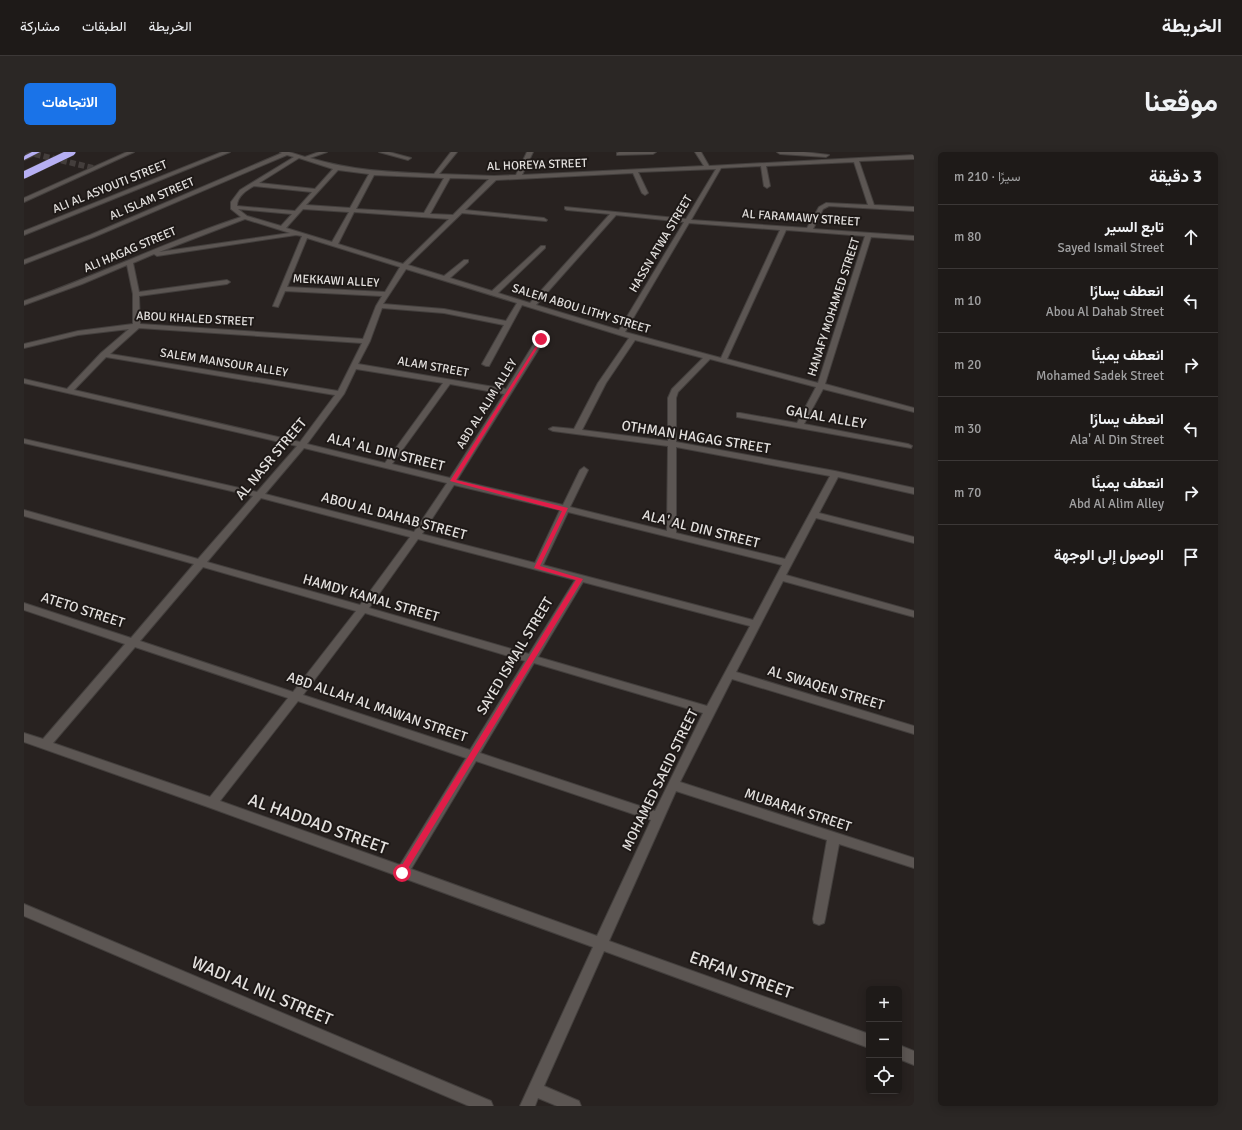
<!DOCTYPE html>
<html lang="ar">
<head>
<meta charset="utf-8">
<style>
	:root { --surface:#1e1a18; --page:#2b2725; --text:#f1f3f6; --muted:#a1a1a2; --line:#3c3837; --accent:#1a73e8 }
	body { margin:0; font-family:Signika,Vazirmatn,sans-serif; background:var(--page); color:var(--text); direction:rtl }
	.controls { position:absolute; right:12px; bottom:12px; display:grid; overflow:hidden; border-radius:6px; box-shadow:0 2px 10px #0003 }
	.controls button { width:36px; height:36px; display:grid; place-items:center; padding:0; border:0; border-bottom:1px solid var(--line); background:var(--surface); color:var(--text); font:20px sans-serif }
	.stop { position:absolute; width:12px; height:12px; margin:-9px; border:3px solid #e11d48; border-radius:50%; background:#fff }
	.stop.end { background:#e11d48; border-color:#fff; box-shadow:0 1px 4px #0008 }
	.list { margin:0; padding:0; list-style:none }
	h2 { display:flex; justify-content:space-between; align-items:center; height:52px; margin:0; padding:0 16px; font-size:17px }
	h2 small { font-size:13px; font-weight:400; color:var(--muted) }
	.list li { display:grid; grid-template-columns:26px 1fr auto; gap:12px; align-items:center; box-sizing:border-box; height:64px; padding:0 16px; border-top:1px solid var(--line) }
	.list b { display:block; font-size:15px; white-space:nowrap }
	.list p { margin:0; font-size:13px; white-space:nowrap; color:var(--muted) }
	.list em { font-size:13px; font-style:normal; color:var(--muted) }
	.icon { flex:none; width:22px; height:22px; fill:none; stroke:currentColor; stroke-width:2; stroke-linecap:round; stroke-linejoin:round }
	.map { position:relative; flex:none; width:890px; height:954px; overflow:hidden; direction:ltr; border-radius:6px }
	header { display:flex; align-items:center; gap:24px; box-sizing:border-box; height:56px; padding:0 20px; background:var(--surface); border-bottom:1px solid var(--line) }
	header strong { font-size:19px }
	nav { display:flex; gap:22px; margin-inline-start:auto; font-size:14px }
	.intro { display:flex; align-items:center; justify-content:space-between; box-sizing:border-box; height:96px; padding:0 24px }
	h1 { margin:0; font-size:28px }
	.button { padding:10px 18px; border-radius:6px; background:var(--accent); color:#fff; font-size:14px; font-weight:700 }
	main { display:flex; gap:24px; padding:0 24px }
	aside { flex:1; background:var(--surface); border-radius:6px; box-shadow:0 2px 10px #0003 }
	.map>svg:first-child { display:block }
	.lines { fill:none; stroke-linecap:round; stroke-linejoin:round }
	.minor-tunnel { stroke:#443e3c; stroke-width:6; stroke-dasharray:6 3; stroke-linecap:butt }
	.minor-casing { stroke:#433f3d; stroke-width:2 }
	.motorway-casing { stroke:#433f3d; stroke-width:2 }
	.minor { fill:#5c5653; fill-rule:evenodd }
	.motorway { fill:#b6aff3; fill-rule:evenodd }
	.motorway-bridge-casing { stroke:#433f3d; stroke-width:8; stroke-linecap:butt }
	.motorway-bridge { stroke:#b6aff3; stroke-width:7 }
	.route { fill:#e11d48 }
	.labels { text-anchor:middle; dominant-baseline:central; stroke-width:4; stroke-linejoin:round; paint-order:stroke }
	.far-street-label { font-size:12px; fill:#e3e0de; stroke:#1e1917 }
	.street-label { font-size:14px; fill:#e3e0de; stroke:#1e1917 }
	.near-street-label { font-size:17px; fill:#e3e0de; stroke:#1e1917 }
</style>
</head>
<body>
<header>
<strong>الخريطة</strong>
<nav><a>الخريطة</a><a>الطبقات</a><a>مشاركة</a></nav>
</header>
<div class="intro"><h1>موقعنا</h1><a class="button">الاتجاهات</a></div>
<main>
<aside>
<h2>3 دقيقة<small>سيرًا · 210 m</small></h2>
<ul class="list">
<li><svg class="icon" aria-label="ahead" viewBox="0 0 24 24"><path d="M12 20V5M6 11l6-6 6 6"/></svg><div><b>تابع السير</b><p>Sayed Ismail Street</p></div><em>80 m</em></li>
<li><svg class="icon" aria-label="left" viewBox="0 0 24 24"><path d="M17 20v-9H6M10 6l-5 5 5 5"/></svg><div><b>انعطف يسارًا</b><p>Abou Al Dahab Street</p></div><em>10 m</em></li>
<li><svg class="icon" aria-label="right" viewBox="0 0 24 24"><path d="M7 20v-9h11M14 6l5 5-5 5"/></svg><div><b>انعطف يمينًا</b><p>Mohamed Sadek Street</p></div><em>20 m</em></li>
<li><svg class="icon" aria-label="left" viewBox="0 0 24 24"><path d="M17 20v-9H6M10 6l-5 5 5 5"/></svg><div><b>انعطف يسارًا</b><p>Ala' Al Din Street</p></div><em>30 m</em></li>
<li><svg class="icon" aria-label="right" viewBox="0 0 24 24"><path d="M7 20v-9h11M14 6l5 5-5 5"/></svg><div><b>انعطف يمينًا</b><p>Abd Al Alim Alley</p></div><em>70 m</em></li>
<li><svg class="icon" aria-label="arrive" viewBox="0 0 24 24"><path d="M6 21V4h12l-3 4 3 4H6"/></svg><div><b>الوصول إلى الوجهة</b></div></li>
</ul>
</aside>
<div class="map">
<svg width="890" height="954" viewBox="0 0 890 954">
	<rect width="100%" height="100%" fill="#282220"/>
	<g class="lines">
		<polyline class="minor-tunnel" points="2,0 69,16"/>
		<g class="minor-casing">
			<g id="minor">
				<polygon points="103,0 110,0 0,50 0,46"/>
				<polygon points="198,0 206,0 0,83 0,79"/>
				<path d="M256,0H265L281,5L295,0H303L286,6C330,19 365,20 410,22L427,0H433L415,22L470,24L492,23L503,0H509L498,23L680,14L671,0H677L685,14L890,3V7L835,9L850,53L890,55V59L805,54L799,57L789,77L890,84V88L847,85L801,232L890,256V260L799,237L780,272L884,292L888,294L887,296L713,265V261H716L773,271L792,235L686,207L654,240L652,246V290L811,319L890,336V342L814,325L795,361L890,385V391L792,366L762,423L890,459V465L759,429L712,520L890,574V582L708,527L656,630L890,706V716L815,692L801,767L800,771L795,773L790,771L789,767L803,688L652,639L585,789L845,882V896L580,799L520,934L555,949L557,954H533L514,946L511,954H496L569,795L184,655L0,590V581L19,587L101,492L0,458V451L107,486L170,412L0,364V358L174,407L229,344L0,291V287L233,340L273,294L0,231V227L43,237L77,201L105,177L54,183L0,196V192L54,179L109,172V142L103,113L58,132L0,153V149C73,124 143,89 217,65L207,57V50L216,38L270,5L263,3L70,85L0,112V108L66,83L258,1ZM275,6L309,17L291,37L235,31ZM830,10L844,53L802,51L795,55L783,76L667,68L697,16L737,14L740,34L743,36L746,34L742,14ZM692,17L662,67L541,55V57L543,58L586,62L506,151L474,141L521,96V94H517L468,139L426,126L444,110V108H440L420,124L384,113L438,61L522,69L523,68L520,66L441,58L472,28L609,21L618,41L621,43L624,41L614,20ZM314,18L345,22L326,56L282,53ZM350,23L420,26L400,61L332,57ZM426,26L465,27L429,63L406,62ZM230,34L288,40L271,59L213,54C213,44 223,38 230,34ZM214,57L268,62L257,74L223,64ZM279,57L325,60L308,90L262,76ZM330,60L425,67L379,112L314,92ZM592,63L660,70L595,178L512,153ZM221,67L266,81L135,100ZM665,71L756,78L697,206L601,180ZM762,78L841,84L794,231L703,207ZM272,83L278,84L249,154L254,155L261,139L358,144L352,154L339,187L116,172L115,144L203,132L206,130L203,128L115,140L109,111L130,102L133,104ZM283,86L376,115L361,140L263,135ZM382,117L493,151L482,169L420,157L359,152ZM498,153L605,186L574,231L550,277L529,275L525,277L529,279L644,294L643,379L546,355L564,318L560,315L556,318L539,353L433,328L521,187L520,185H514L482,237L334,212L346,189L358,156L420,161L480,173L458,212L462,214H465ZM115,176L338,191L314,239L86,202ZM611,188L679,206L648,237L644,246V289L558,278L582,231ZM82,205L311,243L276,290L50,238ZM332,217L419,231L361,311L283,292L320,242ZM426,232L480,242L426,326L368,312ZM652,295L806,324L761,407L652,381ZM280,296L423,331L390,380L241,342ZM430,333L536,358L511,411L398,382ZM237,346L386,385L336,453L183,410ZM544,360L758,413L729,468L519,413ZM394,387L551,428L505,502L345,456ZM179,415L332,459L269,540L116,489ZM559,430L726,474L683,554L514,505ZM341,461L501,509L446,598L279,543ZM111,495L264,546L186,645L29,591ZM510,511L679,561L631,659L456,601ZM274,549L442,606L376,713L196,649ZM452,609L627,668L573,784L387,717Z"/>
				<polygon points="355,0 365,0 387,6 384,8"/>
				<polygon points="595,0 632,0 629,2 593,3 593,1"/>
				<polygon points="753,0 780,0 805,3 802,5 756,2"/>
				<polygon points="0,752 467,949 469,954 445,954 0,764"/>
				<polygon points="875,893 890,899 890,913 875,907"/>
			</g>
		</g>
		<g class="motorway-casing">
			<polygon id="motorway" points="8,0 16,0 0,8 0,4"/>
		</g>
		<use href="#minor" class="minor"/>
		<use href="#motorway" class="motorway"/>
		<g class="motorway-bridge-casing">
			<polyline id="motorway-bridge" points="0,23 48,0"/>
		</g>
		<use href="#motorway-bridge" class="motorway-bridge"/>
	</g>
	<polygon class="route" points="517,186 519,187 432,328 544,356 516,414 559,427 380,723 378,725 374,721 375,718 552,428 510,416 538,359 426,329"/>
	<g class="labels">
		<g class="far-street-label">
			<text transform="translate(513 13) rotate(-2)">AL HOREYA STREET</text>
			<text transform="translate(86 35) rotate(-22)">ALI AL ASYOUTI STREET</text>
			<text transform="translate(128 47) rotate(-23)">AL ISLAM STREET</text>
			<text transform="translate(777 66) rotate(4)">AL FARAMAWY STREET</text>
			<text transform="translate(637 92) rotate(-59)">HASSN ATWA STREET</text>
			<text transform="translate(106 98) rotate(-23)">ALI HAGAG STREET</text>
			<text transform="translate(312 129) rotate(3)">MEKKAWI ALLEY</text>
			<text transform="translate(810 155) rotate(-72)">HANAFY MOHAMED STREET</text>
			<text transform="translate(557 157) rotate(17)">SALEM ABOU LITHY STREET</text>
			<text transform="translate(171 167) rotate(3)">ABOU KHALED STREET</text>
			<text transform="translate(200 211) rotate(9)">SALEM MANSOUR ALLEY</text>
			<text transform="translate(409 215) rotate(10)">ALAM STREET</text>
			<text transform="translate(463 252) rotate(-58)">ABD AL ALIM ALLEY</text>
		</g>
		<g class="street-label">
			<text transform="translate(802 265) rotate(10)">GALAL ALLEY</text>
			<text transform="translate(672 285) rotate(9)">OTHMAN HAGAG STREET</text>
			<text transform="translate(362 300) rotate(14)">ALA' AL DIN STREET</text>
			<text transform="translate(247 307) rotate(-50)">AL NASR STREET</text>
			<text transform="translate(370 364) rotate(15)">ABOU AL DAHAB STREET</text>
			<text transform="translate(677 377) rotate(14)">ALA' AL DIN STREET</text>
			<text transform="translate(347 446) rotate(16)">HAMDY KAMAL STREET</text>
			<text transform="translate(59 458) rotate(18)">ATETO STREET</text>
			<text transform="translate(491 504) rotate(-59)">SAYED ISMAIL STREET</text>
			<text transform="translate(802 536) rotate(17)">AL SWAQEN STREET</text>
			<text transform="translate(353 555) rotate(19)">ABD ALLAH AL MAWAN STREET</text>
			<text transform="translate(636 628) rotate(-64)">MOHAMED SAEID STREET</text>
			<text transform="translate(774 658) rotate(18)">MUBARAK STREET</text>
		</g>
		<g class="near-street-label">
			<text transform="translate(294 672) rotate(20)">AL HADDAD STREET</text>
			<text transform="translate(717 823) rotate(20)">ERFAN STREET</text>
			<text transform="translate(238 839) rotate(23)">WADI AL NIL STREET</text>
		</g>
	</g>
</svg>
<div class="controls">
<button>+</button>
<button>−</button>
<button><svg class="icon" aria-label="locate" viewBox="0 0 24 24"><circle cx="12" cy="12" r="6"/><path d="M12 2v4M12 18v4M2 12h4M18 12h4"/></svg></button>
</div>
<div class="stop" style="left:378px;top:721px"></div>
<div class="stop end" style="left:517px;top:187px"></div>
</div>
</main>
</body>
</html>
